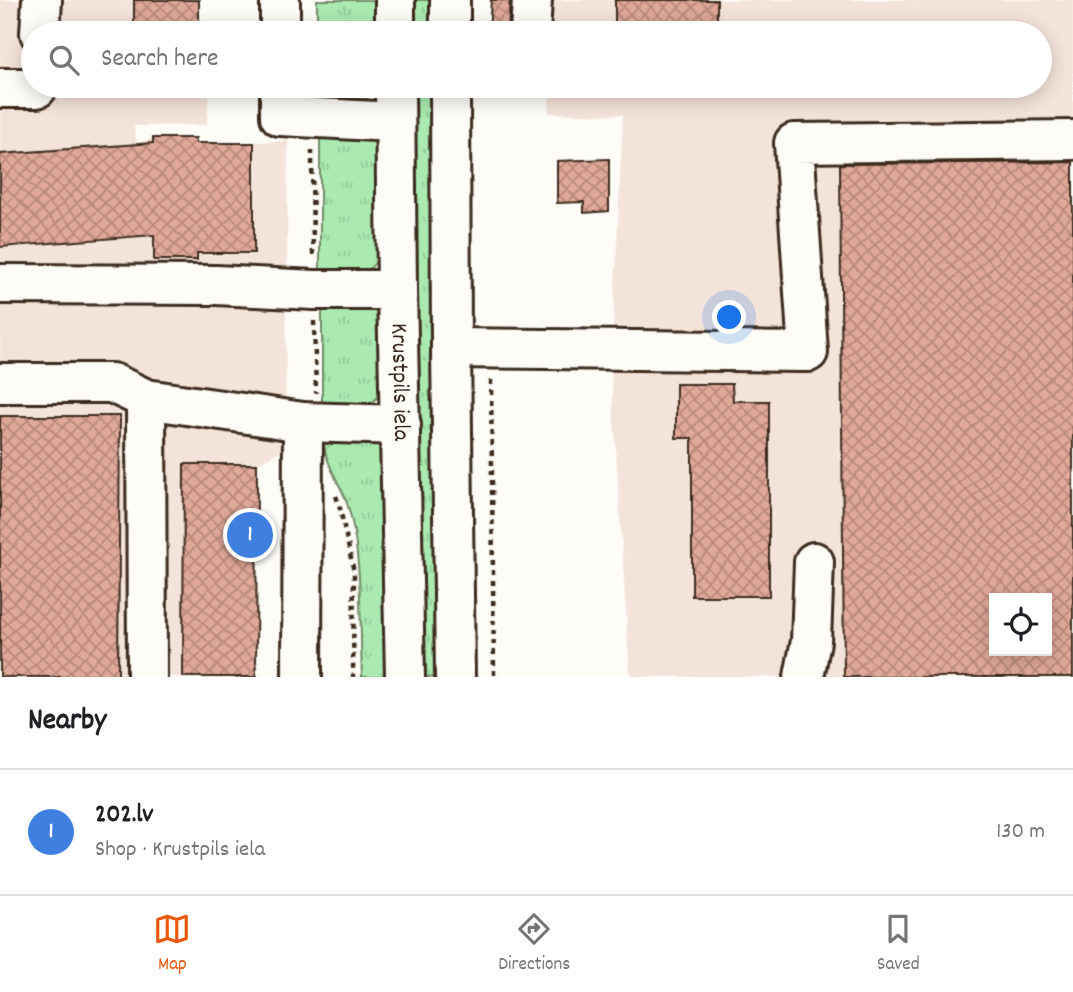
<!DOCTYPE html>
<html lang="en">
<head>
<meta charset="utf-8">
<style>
	:root { --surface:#fff; --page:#f6f6f6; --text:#202124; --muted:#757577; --line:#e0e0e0; --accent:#ea580c }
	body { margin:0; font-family:Dekko,sans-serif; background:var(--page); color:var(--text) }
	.controls { position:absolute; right:21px; bottom:21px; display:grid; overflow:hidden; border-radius:0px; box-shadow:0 4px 18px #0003 }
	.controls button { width:63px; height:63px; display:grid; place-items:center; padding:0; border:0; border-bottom:2px solid var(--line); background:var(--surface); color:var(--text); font:35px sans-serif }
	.you { position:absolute; left:730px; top:318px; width:24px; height:24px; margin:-18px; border:5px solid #fff; border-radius:50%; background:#1a73e8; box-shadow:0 0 0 10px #1a73e833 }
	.badge { display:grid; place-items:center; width:46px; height:46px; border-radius:50%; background:var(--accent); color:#fff; font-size:23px; font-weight:700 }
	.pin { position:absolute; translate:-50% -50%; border:4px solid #fff; box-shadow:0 2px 7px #0006 }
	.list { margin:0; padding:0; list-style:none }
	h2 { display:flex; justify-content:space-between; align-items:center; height:91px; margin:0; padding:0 28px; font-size:30px }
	h2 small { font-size:23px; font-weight:400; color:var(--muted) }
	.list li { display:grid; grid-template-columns:46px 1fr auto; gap:21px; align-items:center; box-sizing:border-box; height:126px; padding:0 28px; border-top:2px solid var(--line) }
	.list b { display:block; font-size:26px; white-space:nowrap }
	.list p { margin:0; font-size:23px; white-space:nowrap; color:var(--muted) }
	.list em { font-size:23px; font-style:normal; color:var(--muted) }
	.icon { flex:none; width:38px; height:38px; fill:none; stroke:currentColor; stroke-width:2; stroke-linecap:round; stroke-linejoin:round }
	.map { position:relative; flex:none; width:1073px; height:677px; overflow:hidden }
	.search { position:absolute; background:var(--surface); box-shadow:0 4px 18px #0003; left:21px; right:21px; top:21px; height:77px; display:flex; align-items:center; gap:18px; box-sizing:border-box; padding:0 24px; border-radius:38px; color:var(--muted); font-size:26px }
	.sheet { height:217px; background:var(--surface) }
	nav { display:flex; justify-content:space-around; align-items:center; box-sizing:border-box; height:98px; border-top:2px solid var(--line); background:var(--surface); font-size:19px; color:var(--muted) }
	nav a { display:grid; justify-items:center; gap:4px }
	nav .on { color:var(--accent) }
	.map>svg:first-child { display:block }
	.built { fill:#f4e3da; fill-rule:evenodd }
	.grass { fill:url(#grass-tufts); stroke:#728a68; stroke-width:2 }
	.building { fill:url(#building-cross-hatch); stroke:#3b2a1e; stroke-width:2; fill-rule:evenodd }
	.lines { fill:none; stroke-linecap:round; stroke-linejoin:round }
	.minor-casing { stroke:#3b2a1e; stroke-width:44 }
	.major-casing { stroke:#3b2a1e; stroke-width:44 }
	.path { stroke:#3b2a1e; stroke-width:4.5; stroke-dasharray:5 5; stroke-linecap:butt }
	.minor { stroke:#fdfcf7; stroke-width:38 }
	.major { stroke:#fdfcf7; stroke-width:38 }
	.labels { text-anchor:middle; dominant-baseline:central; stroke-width:7; stroke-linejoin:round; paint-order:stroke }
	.street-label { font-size:24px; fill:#3b2a1e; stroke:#fdfcf7 }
</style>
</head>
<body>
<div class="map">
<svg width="1073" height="677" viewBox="0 0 1073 677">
	<defs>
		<pattern id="grass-tufts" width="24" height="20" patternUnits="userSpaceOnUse" patternTransform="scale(1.75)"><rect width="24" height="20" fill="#aaeab1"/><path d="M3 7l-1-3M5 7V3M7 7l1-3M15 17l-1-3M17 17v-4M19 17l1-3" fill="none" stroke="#93c998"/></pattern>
		<pattern id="building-cross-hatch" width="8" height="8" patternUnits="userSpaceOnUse" patternTransform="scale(1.75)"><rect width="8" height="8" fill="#e0a898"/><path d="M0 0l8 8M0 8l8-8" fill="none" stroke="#b7897b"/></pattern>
	</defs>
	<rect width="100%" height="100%" fill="#fdfcf7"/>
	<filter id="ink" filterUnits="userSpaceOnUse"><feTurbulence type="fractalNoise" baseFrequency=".0143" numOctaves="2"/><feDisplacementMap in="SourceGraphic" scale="14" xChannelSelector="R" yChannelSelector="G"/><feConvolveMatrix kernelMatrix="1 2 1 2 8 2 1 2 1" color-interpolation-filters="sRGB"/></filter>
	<g filter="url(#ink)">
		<g class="built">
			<polygon points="0,0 134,0 134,33 33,33 33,86 209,86 207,125 134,126 137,144 153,138 196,138 198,143 288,141 285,448 257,464 256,677 0,677"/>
			<path d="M491,0H1073V677H630L611,370L623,115L549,113L550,86H1040V33H489ZM994,598H1047V651H994Z"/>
		</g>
		<g class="grass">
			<rect x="317" y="0" width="61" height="33"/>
			<rect x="411" y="0" width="24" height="33"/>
			<path d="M316,86H377C361,113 344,105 316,104Z"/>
			<polygon points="412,86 435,86 441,677 418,677"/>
			<path d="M320,129L368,133L376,141L380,149L378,259C360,284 348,278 320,279Z"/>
			<polygon points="322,302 367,303 375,310 382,321 381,393 371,404 362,410 322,412"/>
			<path d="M374,439L381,448L384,456L386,503L383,557L388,586L389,677H362C360,627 362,575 353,526C351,516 348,505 344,495C337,480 323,456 324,440Z"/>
		</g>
		<g class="building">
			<rect x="134" y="0" width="65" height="33"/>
			<polygon points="491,0 510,0 508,33 489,33"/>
			<rect x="615" y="0" width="102" height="33"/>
			<polygon points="153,138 196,138 196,143 254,143 254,253 197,253 197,260 154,260 154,235 0,247 0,154 153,143"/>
			<polygon points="609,159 609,211 584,213 584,202 557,203 557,161"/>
			<path d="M1073,162V677H844L840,164ZM994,598H1047V651H994Z"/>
			<polygon points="676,384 732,384 733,401 769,401 769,596 692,596 692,438 676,438"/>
			<polygon points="0,416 120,416 118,677 0,677"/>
			<polygon points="184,464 257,464 256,677 183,677"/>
		</g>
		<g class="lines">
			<g class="minor-casing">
				<g id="minor">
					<polyline points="280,0 280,33"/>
					<polyline points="40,33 42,0"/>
					<polyline points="530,33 532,0"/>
					<polyline points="280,86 280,116 395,122"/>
					<polyline points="0,88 37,88 37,86"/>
					<polyline points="0,284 216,285 314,290 397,290"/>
					<polyline points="451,348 808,352 794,143 1073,140"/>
					<polyline points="0,383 112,383 146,399 147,677"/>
					<polyline points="146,399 303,422 401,425"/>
					<polyline points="302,677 303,422"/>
					<polyline points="804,677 811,641 814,562"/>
				</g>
			</g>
			<g class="major-casing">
				<g id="major">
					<polyline points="450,0 450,33"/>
					<polyline points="395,33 395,0"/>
					<path id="s1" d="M395,86L397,290L405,677"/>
					<polyline points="450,86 451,348 455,677"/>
				</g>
			</g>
			<g class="path">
				<polyline points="312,150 313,260"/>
				<polyline points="314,321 316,393"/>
				<polyline points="491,380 494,677"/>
				<polyline points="336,496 339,504 354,572 353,677"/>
			</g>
			<use href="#minor" class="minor"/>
			<use href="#major" class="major"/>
		</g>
	</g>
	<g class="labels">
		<g class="street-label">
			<text stroke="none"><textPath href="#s1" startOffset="296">Krustpils iela</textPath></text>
		</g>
	</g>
</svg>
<div class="controls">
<button><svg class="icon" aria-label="locate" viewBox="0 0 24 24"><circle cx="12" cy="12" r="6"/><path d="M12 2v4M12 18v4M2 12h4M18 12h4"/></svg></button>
</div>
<div class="you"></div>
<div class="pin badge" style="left:250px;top:535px;background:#3f7fe0">1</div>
<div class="search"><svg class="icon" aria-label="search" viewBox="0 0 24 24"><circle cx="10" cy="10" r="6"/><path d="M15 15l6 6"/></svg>Search here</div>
</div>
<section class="sheet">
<h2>Nearby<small></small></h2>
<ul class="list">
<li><span class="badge" style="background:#3f7fe0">1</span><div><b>202.lv</b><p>Shop · Krustpils iela</p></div><em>130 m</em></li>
</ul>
</section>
<nav>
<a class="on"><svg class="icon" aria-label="map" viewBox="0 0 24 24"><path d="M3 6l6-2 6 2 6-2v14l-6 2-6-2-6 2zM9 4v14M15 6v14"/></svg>Map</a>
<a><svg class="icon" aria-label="directions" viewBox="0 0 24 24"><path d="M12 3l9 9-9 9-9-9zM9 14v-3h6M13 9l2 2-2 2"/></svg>Directions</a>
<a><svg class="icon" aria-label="saved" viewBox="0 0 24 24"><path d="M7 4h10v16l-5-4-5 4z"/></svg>Saved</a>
</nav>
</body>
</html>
